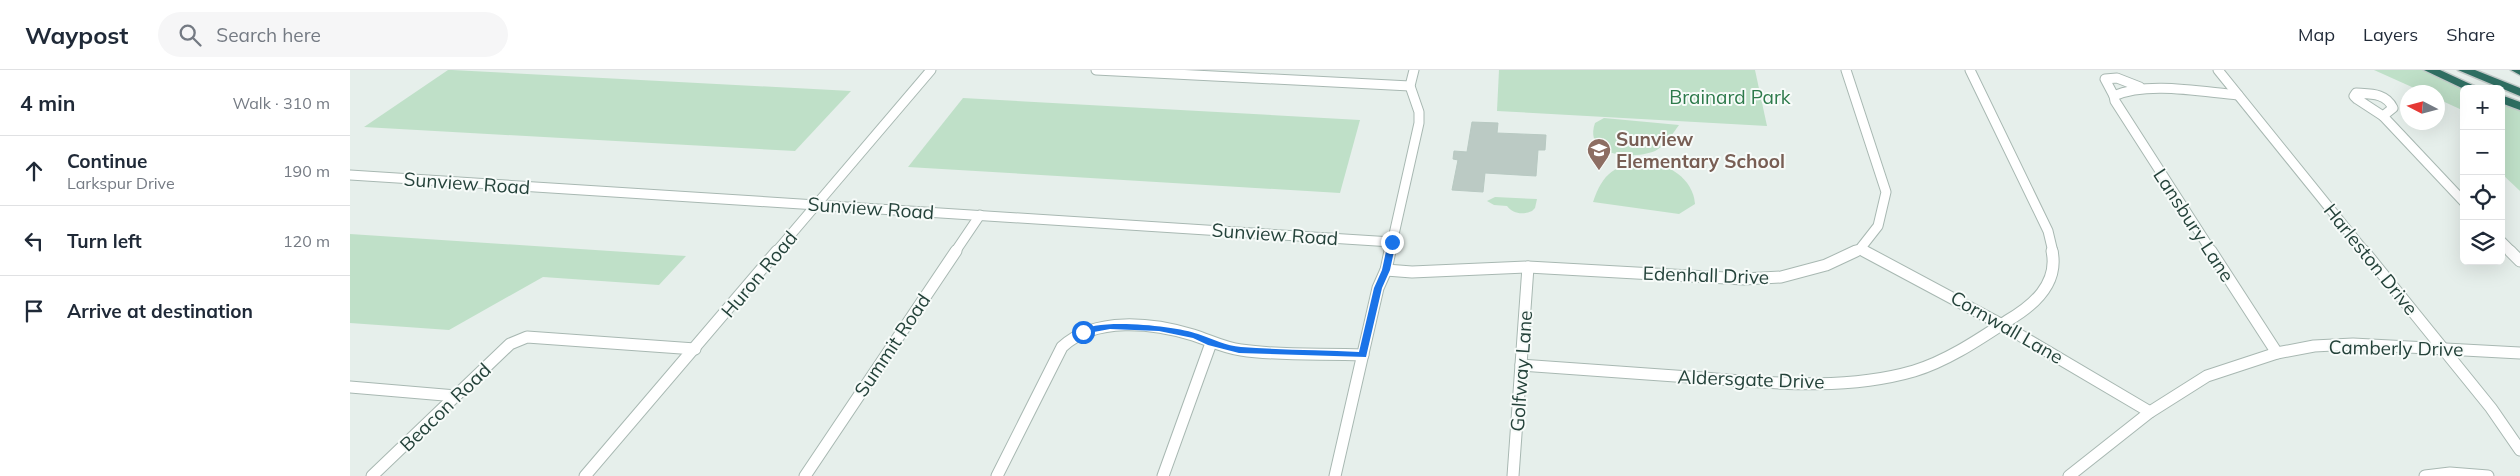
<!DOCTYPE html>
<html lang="en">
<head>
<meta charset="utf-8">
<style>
	:root { --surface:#fff; --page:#f6f6f7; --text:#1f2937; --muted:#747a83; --line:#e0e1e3 }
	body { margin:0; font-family:Mulish,sans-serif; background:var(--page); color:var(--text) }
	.controls { position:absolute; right:15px; top:15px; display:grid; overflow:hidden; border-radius:8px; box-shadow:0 5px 20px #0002 }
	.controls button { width:45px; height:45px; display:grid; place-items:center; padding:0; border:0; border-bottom:1px solid var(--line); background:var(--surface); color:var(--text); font:25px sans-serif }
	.compass { position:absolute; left:2050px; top:15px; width:45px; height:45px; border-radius:50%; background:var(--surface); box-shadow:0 5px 20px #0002; rotate:276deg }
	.stop { position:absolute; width:15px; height:15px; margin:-11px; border:4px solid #1a73e8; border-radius:50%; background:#fff }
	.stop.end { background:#1a73e8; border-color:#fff; box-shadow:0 1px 5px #0008 }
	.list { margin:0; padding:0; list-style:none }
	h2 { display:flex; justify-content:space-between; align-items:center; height:65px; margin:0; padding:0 20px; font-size:21px }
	h2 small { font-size:16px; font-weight:400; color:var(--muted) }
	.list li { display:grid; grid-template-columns:32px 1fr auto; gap:15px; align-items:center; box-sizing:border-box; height:70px; padding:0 20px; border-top:1px solid var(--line) }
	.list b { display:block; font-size:19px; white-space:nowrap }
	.list p { margin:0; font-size:16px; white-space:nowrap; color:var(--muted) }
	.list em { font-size:16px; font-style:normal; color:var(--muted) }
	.icon { flex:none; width:28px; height:28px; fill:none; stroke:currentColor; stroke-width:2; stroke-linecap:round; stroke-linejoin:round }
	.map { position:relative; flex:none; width:2170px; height:406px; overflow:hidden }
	header { display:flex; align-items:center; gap:30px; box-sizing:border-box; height:70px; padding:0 25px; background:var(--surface); border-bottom:1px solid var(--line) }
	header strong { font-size:24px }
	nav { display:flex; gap:28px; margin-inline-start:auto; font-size:18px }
	.search { width:350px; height:45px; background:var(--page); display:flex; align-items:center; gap:12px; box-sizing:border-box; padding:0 18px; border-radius:28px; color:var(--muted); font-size:19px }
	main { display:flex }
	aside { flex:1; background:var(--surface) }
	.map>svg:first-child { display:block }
	.green { fill:#bfe0c8 }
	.building { fill:#bbcac4; stroke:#b8c9c2 }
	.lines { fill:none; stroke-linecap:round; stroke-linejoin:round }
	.street-far1-casing { stroke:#a8b8b2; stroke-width:11 }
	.street-casing { stroke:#a8b8b2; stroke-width:13 }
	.highway-casing { stroke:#c2cac8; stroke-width:3 }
	.street-far1 { stroke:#fff; stroke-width:9 }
	.street { stroke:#fff; stroke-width:11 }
	.highway { fill:#2f6f62; fill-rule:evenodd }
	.route { fill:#1a73e8 }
	.labels { text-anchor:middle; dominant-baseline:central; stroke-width:4; stroke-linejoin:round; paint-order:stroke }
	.park-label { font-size:19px; fill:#2d7a4b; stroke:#f7fbf9 }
	.education-label { font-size:19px; font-weight:bold; fill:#785e54; stroke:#f7fbf9; text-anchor:start }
	.street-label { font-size:19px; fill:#24423a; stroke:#f7fbf9 }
</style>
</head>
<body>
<header>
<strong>Waypost</strong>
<div class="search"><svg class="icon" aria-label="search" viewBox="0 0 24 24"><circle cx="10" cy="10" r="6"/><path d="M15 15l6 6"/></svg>Search here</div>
<nav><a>Map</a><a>Layers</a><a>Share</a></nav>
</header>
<main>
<aside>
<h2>4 min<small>Walk · 310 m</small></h2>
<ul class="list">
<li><svg class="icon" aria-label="ahead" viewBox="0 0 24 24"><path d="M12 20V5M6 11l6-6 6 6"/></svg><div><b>Continue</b><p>Larkspur Drive</p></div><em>190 m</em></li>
<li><svg class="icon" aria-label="left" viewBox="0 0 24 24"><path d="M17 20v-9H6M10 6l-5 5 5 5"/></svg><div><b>Turn left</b></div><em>120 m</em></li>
<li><svg class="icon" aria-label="arrive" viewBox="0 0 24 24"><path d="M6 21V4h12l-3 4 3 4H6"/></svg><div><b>Arrive at destination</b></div></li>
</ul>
</aside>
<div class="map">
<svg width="2170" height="406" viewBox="0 0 2170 406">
	<rect width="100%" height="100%" fill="#e6efeb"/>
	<g class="green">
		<polygon points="98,0 102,0 501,21 445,81 14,57"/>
		<polygon points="1149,0 1405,0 1417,56 1147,41"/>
		<polygon points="2024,0 2080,0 2114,19 2114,46 2112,40 2088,29 2088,22 2073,22"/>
		<polygon points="613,28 1010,50 990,123 558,97"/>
		<polygon points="2151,29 2170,36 2170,121 2151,103"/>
		<path d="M1254,48L1329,55C1323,63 1314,77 1305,81C1283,90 1233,87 1245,53Z"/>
		<path d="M1294,90C1318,94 1343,108 1345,134L1329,144L1243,132C1253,102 1265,96 1294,90Z"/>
		<path d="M1145,127L1187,129L1185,138L1182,141C1173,145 1163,144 1157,136L1144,135L1137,131Z"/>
		<polygon points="0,164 336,186 309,215 193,207 99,260 0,253"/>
	</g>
	<polygon class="building" points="1122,52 1148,53 1147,63 1196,65 1195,80 1188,80 1186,106 1135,103 1133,122 1102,120 1108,90 1103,89 1104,81 1117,82"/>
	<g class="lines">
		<g class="street-far1-casing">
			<g id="street-far1">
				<polyline points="746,0 1060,16"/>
				<polyline points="1496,0 1536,122 1528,156 1510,179 1503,182"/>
				<polyline points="1620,0 1698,161 1703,182"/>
				<polyline points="1868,0 2015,182"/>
				<path d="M2006,23C2021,24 2036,23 2043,38L2033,46L2007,29L2004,26Z"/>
				<polyline points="1764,26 1755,9 1767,8 1790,17"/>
				<polyline points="2033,46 2114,132"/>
				<polyline points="0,105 1042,172"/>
				<polyline points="2151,171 2162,182"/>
				<polyline points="1510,179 1516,182"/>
				<polyline points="426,182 581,0"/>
				<polyline points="605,182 630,145"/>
				<polyline points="1040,182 1069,53 1069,42 1060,16 1064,0"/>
				<path d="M1862,182L1765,31L1764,26C1797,11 1852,22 1888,25"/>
			</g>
		</g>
		<g class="street-casing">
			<g id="street">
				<polyline points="1514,181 1656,257 1800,342"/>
				<polyline points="1861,181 1927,283"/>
				<polyline points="2014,181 2141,338 2170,380"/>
				<polyline points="2160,181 2170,191"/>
				<polyline points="1036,200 1062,202 1178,197 1394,209 1431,207 1476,195 1506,181"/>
				<path d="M1171,295C1232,299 1292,304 1353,308C1422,313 1495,321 1564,301C1597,291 1628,270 1657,251C1683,236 1709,214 1702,181"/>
				<polyline points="0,317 106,326"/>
				<polyline points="22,406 160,274 177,267 345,279"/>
				<polyline points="235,406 427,181"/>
				<polyline points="455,406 606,181"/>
				<path d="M647,406L712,277C745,246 803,253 843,265C859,270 874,278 891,280C930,286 973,283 1013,285"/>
				<polyline points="813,406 861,273"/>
				<polyline points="985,406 1028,218 1036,200 1040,181"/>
				<polyline points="1163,406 1178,197"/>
				<polyline points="1719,406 1800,342 1857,306 1927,283 1964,276 2003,274 2170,283"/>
				<polyline points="2075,406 2100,403 2138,406"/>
			</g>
		</g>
		<g class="highway-casing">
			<g id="highway">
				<polygon points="2074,0 2090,0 2131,19 2114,19"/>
				<polygon points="2108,0 2125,0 2170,18 2170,26"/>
				<polygon points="2161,0 2170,0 2170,5"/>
				<polygon points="2151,25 2170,32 2170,40 2151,33"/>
			</g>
		</g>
		<use href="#street-far1" class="street-far1"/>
		<use href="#street" class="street"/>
		<use href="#highway" class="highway"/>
	</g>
	<path class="route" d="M1042,169L1046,172L1040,200L1032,218L1016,287L889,283L858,275L843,268L809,261L760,259L733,264L729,262C745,247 827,256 848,264C863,269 876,276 891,277C930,280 970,280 1009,282L1024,218L1032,200L1038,172Z"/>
	<defs>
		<g id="school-pin" transform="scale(1.25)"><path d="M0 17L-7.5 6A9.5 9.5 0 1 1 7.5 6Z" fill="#8d6e63" stroke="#f7fbf9"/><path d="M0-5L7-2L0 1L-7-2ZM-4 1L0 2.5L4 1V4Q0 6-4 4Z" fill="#fff"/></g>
	</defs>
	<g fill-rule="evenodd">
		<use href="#school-pin" x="1249" y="80"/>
	</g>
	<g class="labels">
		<g class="park-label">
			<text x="1380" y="27">Brainard Park</text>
		</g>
		<g class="education-label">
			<text x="1266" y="69">Sunview<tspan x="1266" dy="22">Elementary School</tspan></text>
		</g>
		<g class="street-label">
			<text transform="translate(117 113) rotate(4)">Sunview Road</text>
			<text transform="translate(521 138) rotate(4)">Sunview Road</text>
			<text transform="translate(1844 155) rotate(57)">Lansbury Lane</text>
			<text transform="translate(925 164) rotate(4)">Sunview Road</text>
			<text transform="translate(2021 189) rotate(51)">Harleston Drive</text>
			<text transform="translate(409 204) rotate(-50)">Huron Road</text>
			<text transform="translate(1356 205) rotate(2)">Edenhall Drive</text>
			<text transform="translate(1657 257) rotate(30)">Cornwall Lane</text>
			<text transform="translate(542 275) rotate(-56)">Summit Road</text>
			<text transform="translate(2046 278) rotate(1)">Camberly Drive</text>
			<text transform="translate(1171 301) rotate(-86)">Golfway Lane</text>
			<text transform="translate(1401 309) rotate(2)">Aldersgate Drive</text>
			<text transform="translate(95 337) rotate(-44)">Beacon Road</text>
		</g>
	</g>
</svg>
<div class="controls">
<button>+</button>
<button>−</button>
<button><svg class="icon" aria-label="locate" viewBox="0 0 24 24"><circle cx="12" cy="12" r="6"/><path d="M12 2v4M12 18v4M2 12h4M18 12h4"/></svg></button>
<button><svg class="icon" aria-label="layers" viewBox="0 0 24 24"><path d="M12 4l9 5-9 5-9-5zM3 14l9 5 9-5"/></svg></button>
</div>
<svg class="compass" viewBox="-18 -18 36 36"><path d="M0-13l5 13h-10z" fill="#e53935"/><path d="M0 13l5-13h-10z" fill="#747a83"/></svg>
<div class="stop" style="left:733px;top:262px"></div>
<div class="stop end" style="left:1042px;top:172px"></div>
</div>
</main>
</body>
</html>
